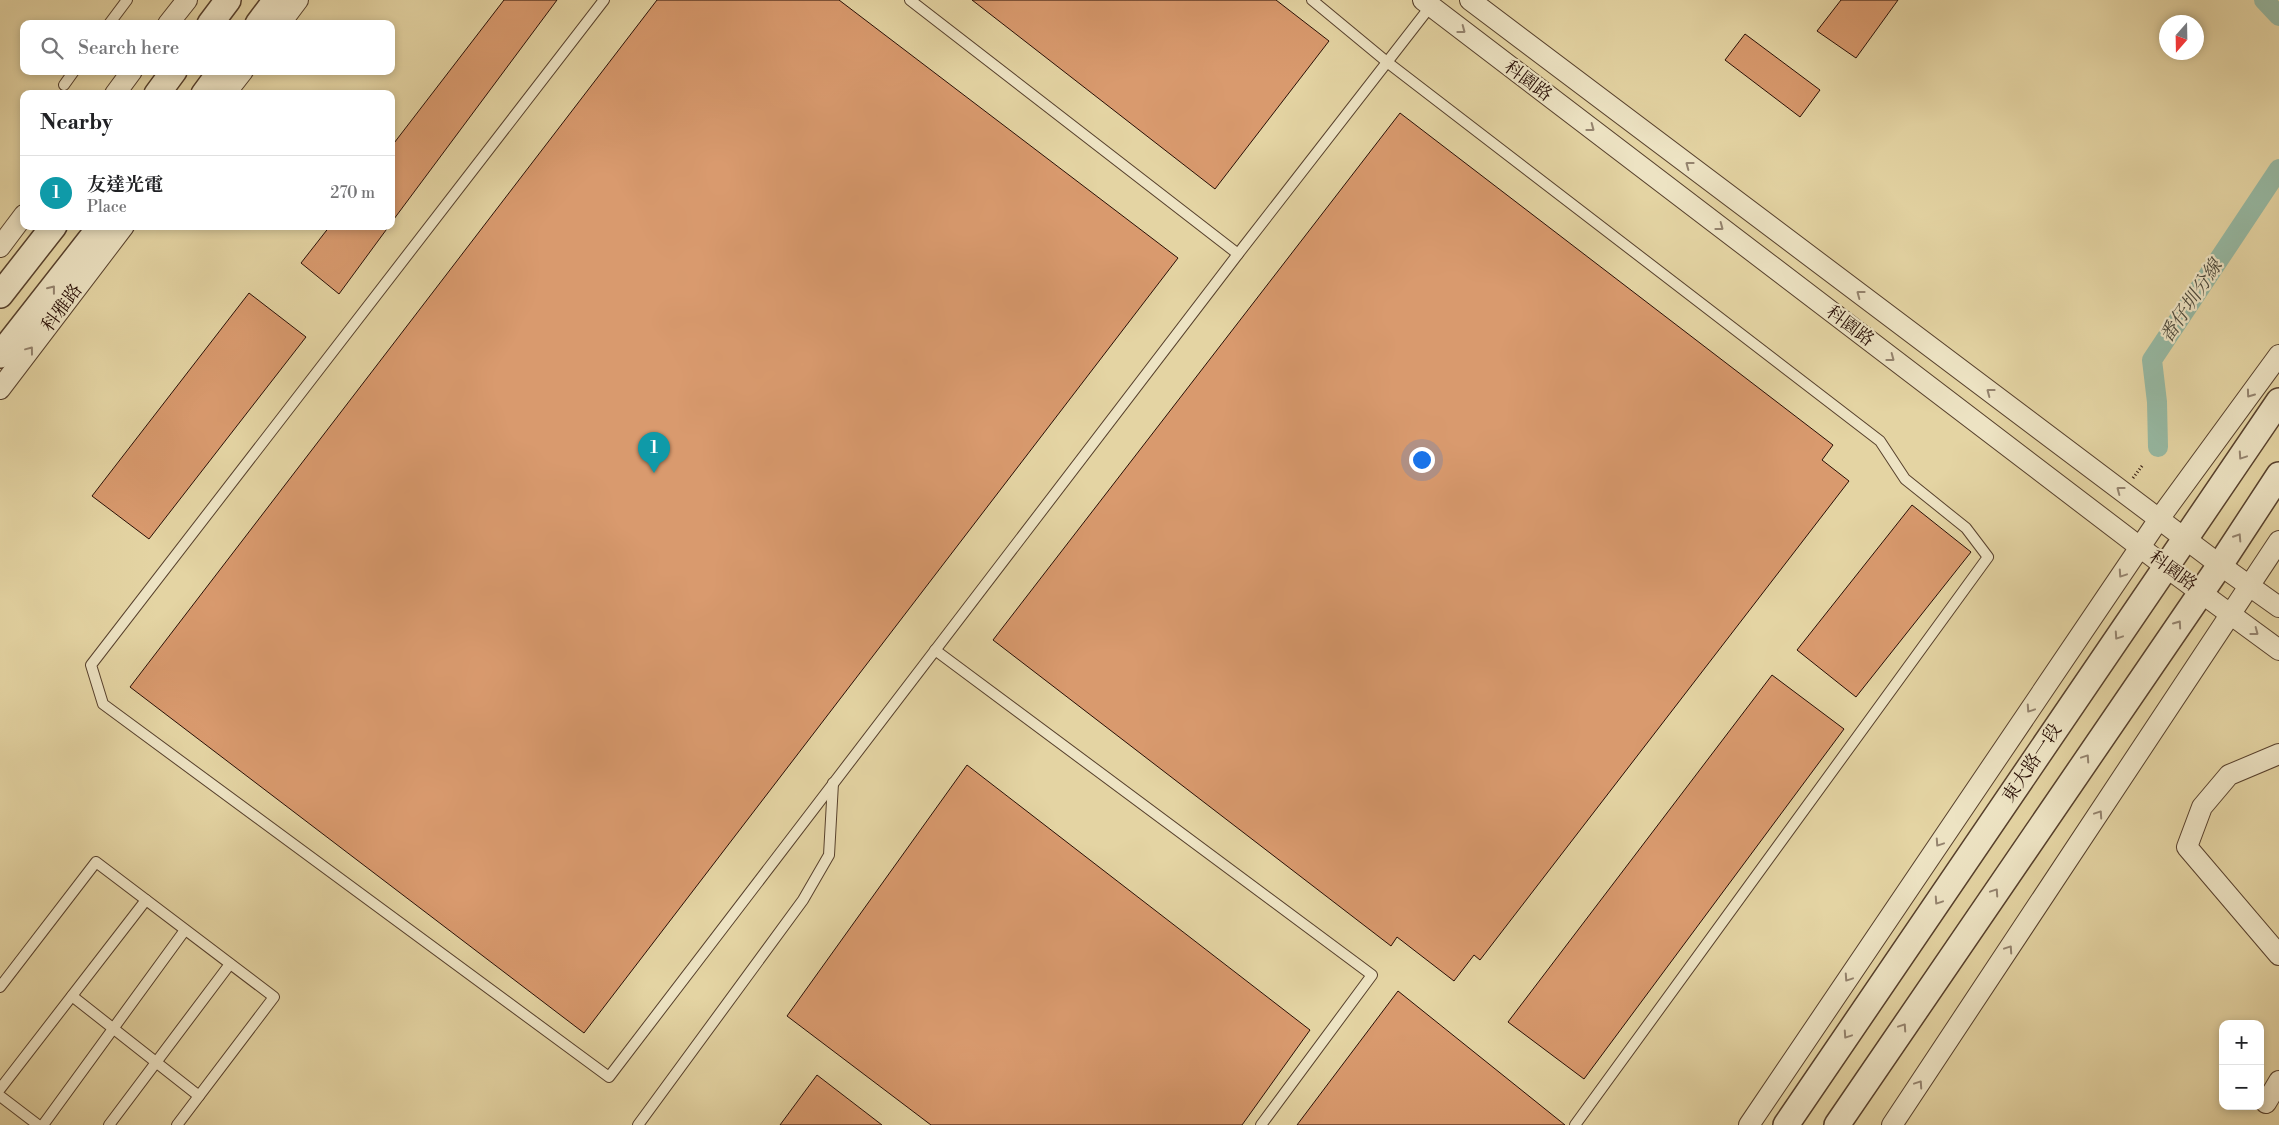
<!DOCTYPE html>
<html lang="en">
<head>
<meta charset="utf-8">
<style>
	:root { --surface:#fff; --page:#f2f2f2; --text:#202124; --muted:#757577; --line:#e0e0e0; --accent:#8f2418 }
	body { margin:0; font-family:"Libre Bodoni","Noto Serif TC",serif; background:var(--page); color:var(--text) }
	.controls { position:absolute; right:15px; bottom:15px; display:grid; overflow:hidden; border-radius:10px; box-shadow:0 2px 8px #0003 }
	.controls button { width:45px; height:45px; display:grid; place-items:center; padding:0; border:0; border-bottom:1px solid var(--line); background:var(--surface); color:var(--text); font:25px sans-serif }
	.compass { position:absolute; left:2159px; top:15px; width:45px; height:45px; border-radius:50%; background:var(--surface); box-shadow:0 2px 8px #0003; rotate:200deg }
	.you { position:absolute; left:1421px; top:459px; width:18px; height:18px; margin:-12px; border:4px solid #fff; border-radius:50%; background:#1a73e8; box-shadow:0 0 0 8px #1a73e833 }
	.badge { display:grid; place-items:center; width:32px; height:32px; border-radius:50%; background:var(--accent); color:#fff; font-size:16px; font-weight:700 }
	.pin { position:absolute; translate:-50% -41px; filter:drop-shadow(0 1px 2px #0008) }
	.pin::after { content:''; position:absolute; top:26px; width:18px; height:15px; background:inherit; clip-path:polygon(0 0,100% 0,50% 100%) }
	.list { margin:0; padding:0; list-style:none }
	h2 { display:flex; justify-content:space-between; align-items:center; height:65px; margin:0; padding:0 20px; font-size:21px }
	h2 small { font-size:16px; font-weight:400; color:var(--muted) }
	.list li { display:grid; grid-template-columns:32px 1fr auto; gap:15px; align-items:center; box-sizing:border-box; height:75px; padding:0 20px; border-top:1px solid var(--line) }
	.list b { display:block; font-size:19px; white-space:nowrap }
	.list p { margin:0; font-size:16px; white-space:nowrap; color:var(--muted) }
	.list em { font-size:16px; font-style:normal; color:var(--muted) }
	.icon { flex:none; width:28px; height:28px; fill:none; stroke:currentColor; stroke-width:2; stroke-linecap:round; stroke-linejoin:round }
	.map { position:relative; flex:none; width:2279px; height:1125px; overflow:hidden }
	.search { position:absolute; background:var(--surface); box-shadow:0 2px 8px #0003; left:20px; top:20px; width:375px; height:55px; display:flex; align-items:center; gap:12px; box-sizing:border-box; padding:0 18px; border-radius:10px; color:var(--muted); font-size:19px }
	.panel { position:absolute; background:var(--surface); box-shadow:0 2px 8px #0003; left:20px; top:90px; width:375px; height:140px; border-radius:10px }
	.map>svg:first-child { display:block }
	.lines { fill:none; stroke-linecap:round; stroke-linejoin:round }
	.canal { stroke:#96b8a2; stroke-width:20 }
	.building { fill:#d99a6e; stroke:#280e05 }
	.service-casing { stroke:#57402c; stroke-width:12 }
	.minor-casing { stroke:#57402c; stroke-width:22 }
	.tertiary-casing { stroke:#57402c; stroke-width:28 }
	.path { stroke:#280e05; stroke-width:3; stroke-dasharray:1 2.5; stroke-linecap:butt }
	.service { stroke:#ede3c3; stroke-width:10 }
	.minor { stroke:#ede3c3; stroke-width:20 }
	.tertiary { stroke:#ede3c3; stroke-width:25 }
	.oneway { stroke:#94836e }
	.labels { text-anchor:middle; dominant-baseline:central; stroke-width:4.5; stroke-linejoin:round; paint-order:stroke }
	.street-label { font-size:18px; fill:#280e05; stroke:#ede3c3 }
	.water-label { font-size:19px; font-style:italic; fill:#4e4a3c; stroke:#ede3c3 }
</style>
</head>
<body>
<div class="map">
<svg width="2279" height="1125" viewBox="0 0 2279 1125">
	<rect width="100%" height="100%" fill="#e4d4a3"/>
	<filter id="stains"><feTurbulence type="fractalNoise" baseFrequency=".004" numOctaves="4"/><feColorMatrix values="0 0 0 0 .2 0 0 0 0 .09 0 0 0 0 .02 0 0 0 .5 -.17"/></filter>
	<radialGradient id="worn" r=".72"><stop offset=".6" stop-color="#630" stop-opacity="0"/><stop offset="1" stop-color="#630" stop-opacity=".3"/></radialGradient>
	<g class="lines">
		<g class="canal">
			<polyline points="2264,0 2279,16"/>
			<polyline points="2158,447 2157,402 2152,360 2279,169"/>
		</g>
	</g>
	<g class="building">
		<polygon points="504,0 557,0 391,223 391,147"/>
		<polygon points="657,0 839,0 1178,258 584,1033 130,687"/>
		<polygon points="972,0 1276,0 1329,41 1215,189"/>
		<polygon points="1841,0 1898,0 1856,58 1817,31"/>
		<polygon points="1745,34 1820,90 1800,117 1725,60"/>
		<polygon points="1400,113 1833,445 1822,460 1849,481 1480,960 1474,955 1454,981 1397,937 1391,946 993,640"/>
		<polygon points="330,226 389,226 339,294 301,263"/>
		<polygon points="249,293 306,337 149,539 92,496"/>
		<polygon points="1912,505 1971,552 1856,697 1797,650"/>
		<polygon points="1772,675 1844,729 1584,1079 1508,1022"/>
		<polygon points="967,765 1310,1030 1242,1125 931,1125 787,1016"/>
		<polygon points="1398,991 1565,1125 1297,1125"/>
		<polygon points="817,1075 882,1125 780,1125"/>
	</g>
	<g class="lines">
		<g class="service-casing">
			<g id="service">
				<polyline points="604,0 91,665 103,704 609,1077 1238,254"/>
				<polyline points="910,0 1238,254 1433,3"/>
				<polyline points="1312,0 1387,62 1880,441 1905,479 1966,528 1988,557 1575,1125"/>
				<polyline points="109,24 127,0"/>
				<polyline points="64,85 74,71"/>
				<polyline points="935,650 1372,975 1261,1125"/>
				<polyline points="0,987 96,862 274,997 177,1125"/>
				<polyline points="72,996 199,1096"/>
				<polyline points="0,1089 146,900"/>
				<polyline points="0,1096 38,1125"/>
				<polyline points="43,1125 185,930"/>
				<polyline points="109,1125 230,964"/>
				<polyline points="638,1125 803,900 829,855 833,783"/>
			</g>
		</g>
		<g class="minor-casing">
			<g id="minor">
				<polyline points="1423,0 2166,567 2279,650"/>
				<polyline points="1470,0 2220,565 2279,607"/>
				<polyline points="168,24 187,0"/>
				<polyline points="280,24 298,0"/>
				<polyline points="115,94 132,71"/>
				<polyline points="225,94 243,71"/>
				<polyline points="0,247 24,215"/>
				<polyline points="0,389 124,226"/>
				<polyline points="2279,754 2229,775 2202,807 2187,847 2279,955"/>
				<polyline points="2266,1103 2279,1081"/>
				<polyline points="1749,1125 2159,519 2279,355"/>
				<polyline points="1892,1125 2279,541"/>
			</g>
		</g>
		<g class="tertiary-casing">
			<g id="tertiary">
				<polyline points="210,24 228,0"/>
				<polyline points="258,24 276,0"/>
				<polyline points="157,94 174,71"/>
				<polyline points="204,94 221,71"/>
				<polyline points="0,295 54,226"/>
				<polyline points="0,355 101,226"/>
				<polyline points="1786,1125 2279,401"/>
				<polyline points="1837,1125 2220,565 2279,475"/>
			</g>
		</g>
		<polyline class="path" points="2133,478 2142,466"/>
		<use href="#service" class="service"/>
		<use href="#minor" class="minor"/>
		<use href="#tertiary" class="tertiary"/>
	</g>
	<defs><path id="oneway-chevron" d="M-2-3.5L2.5 0L-2 3.5" fill="none" stroke-width="1.6" stroke-linecap="round" stroke-linejoin="round" transform="scale(1.25)"/></defs>
	<g class="oneway">
		<use href="#oneway-chevron" transform="translate(1462 30) rotate(37)"/>
		<use href="#oneway-chevron" transform="translate(1591 128) rotate(37)"/>
		<use href="#oneway-chevron" transform="translate(1689 165) rotate(-143)"/>
		<use href="#oneway-chevron" transform="translate(1720 227) rotate(37)"/>
		<use href="#oneway-chevron" transform="translate(52 289) rotate(-52)"/>
		<use href="#oneway-chevron" transform="translate(1860 294) rotate(-143)"/>
		<use href="#oneway-chevron" transform="translate(30 350) rotate(-53)"/>
		<use href="#oneway-chevron" transform="translate(1891 358) rotate(37)"/>
		<use href="#oneway-chevron" transform="translate(1990 392) rotate(-143)"/>
		<use href="#oneway-chevron" transform="translate(2250 394) rotate(126)"/>
		<use href="#oneway-chevron" transform="translate(2242 456) rotate(124)"/>
		<use href="#oneway-chevron" transform="translate(2120 490) rotate(-143)"/>
		<use href="#oneway-chevron" transform="translate(2238 537) rotate(-57)"/>
		<use href="#oneway-chevron" transform="translate(2122 574) rotate(124)"/>
		<use href="#oneway-chevron" transform="translate(2178 624) rotate(-55)"/>
		<use href="#oneway-chevron" transform="translate(2255 632) rotate(37)"/>
		<use href="#oneway-chevron" transform="translate(2118 636) rotate(124)"/>
		<use href="#oneway-chevron" transform="translate(2030 709) rotate(124)"/>
		<use href="#oneway-chevron" transform="translate(2086 758) rotate(-56)"/>
		<use href="#oneway-chevron" transform="translate(2099 814) rotate(-56)"/>
		<use href="#oneway-chevron" transform="translate(1939 843) rotate(124)"/>
		<use href="#oneway-chevron" transform="translate(1995 892) rotate(-56)"/>
		<use href="#oneway-chevron" transform="translate(1938 901) rotate(124)"/>
		<use href="#oneway-chevron" transform="translate(2009 949) rotate(-56)"/>
		<use href="#oneway-chevron" transform="translate(1848 978) rotate(124)"/>
		<use href="#oneway-chevron" transform="translate(1903 1027) rotate(-56)"/>
		<use href="#oneway-chevron" transform="translate(1847 1035) rotate(124)"/>
		<use href="#oneway-chevron" transform="translate(1919 1084) rotate(-56)"/>
	</g>
	<g class="labels">
		<g class="street-label">
			<text transform="translate(1528 81) rotate(37)">科園路</text>
			<text transform="translate(62 308) rotate(-53)">科雅路</text>
			<text transform="translate(1850 326) rotate(37)">科園路</text>
			<text transform="translate(2173 571) rotate(36)">科園路</text>
			<text transform="translate(2032 763) rotate(-56)">東大路一段</text>
		</g>
		<g class="water-label">
			<text transform="translate(2191 301) rotate(-56)">番仔圳分線</text>
		</g>
	</g>
	<rect width="100%" height="100%" filter="url(#stains)"/>
	<rect width="100%" height="100%" fill="url(#worn)"/>
</svg>
<div class="controls">
<button>+</button>
<button>−</button>
</div>
<svg class="compass" viewBox="-18 -18 36 36"><path d="M0-13l5 13h-10z" fill="#e53935"/><path d="M0 13l5-13h-10z" fill="#757577"/></svg>
<div class="you"></div>
<div class="pin badge" style="left:654px;top:473px;background:#0f9aa8">1</div>
<div class="search"><svg class="icon" aria-label="search" viewBox="0 0 24 24"><circle cx="10" cy="10" r="6"/><path d="M15 15l6 6"/></svg>Search here</div>
<section class="panel">
<h2>Nearby<small></small></h2>
<ul class="list">
<li><span class="badge" style="background:#0f9aa8">1</span><div><b>友達光電</b><p>Place</p></div><em>270 m</em></li>
</ul>
</section>
</div>
</body>
</html>
